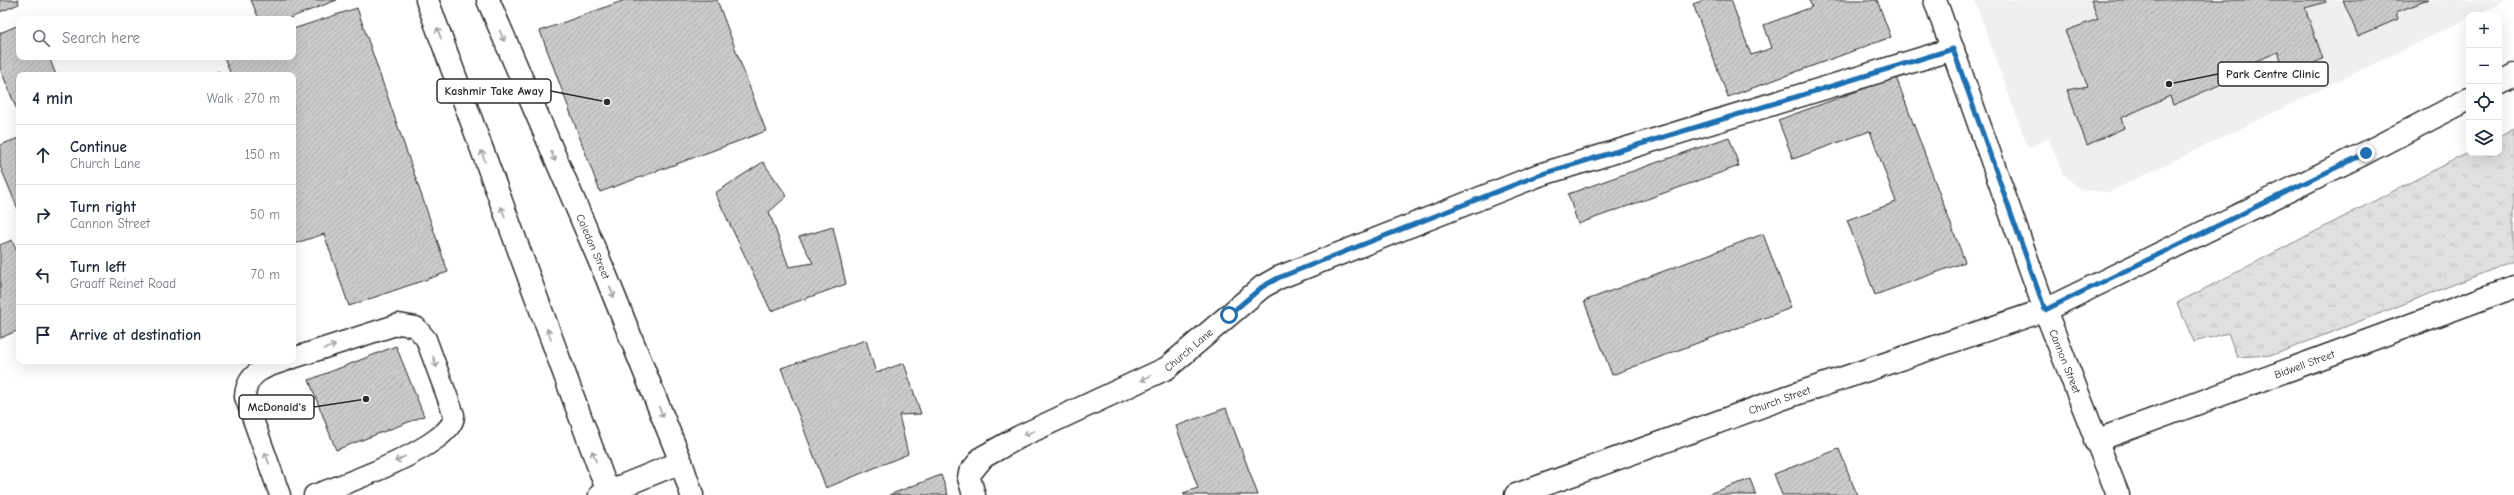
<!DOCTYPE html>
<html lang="en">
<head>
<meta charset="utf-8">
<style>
	:root { --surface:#fff; --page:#f2f2f3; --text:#1f2937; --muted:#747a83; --line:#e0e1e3 }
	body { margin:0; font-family:"Comic Neue",sans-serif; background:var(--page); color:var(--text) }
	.controls { position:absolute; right:12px; top:12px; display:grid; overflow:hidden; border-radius:8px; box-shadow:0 4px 16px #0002 }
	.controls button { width:36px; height:36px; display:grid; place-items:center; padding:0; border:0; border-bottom:1px solid var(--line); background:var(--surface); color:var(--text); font:20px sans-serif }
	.stop { position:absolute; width:12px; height:12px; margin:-9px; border:3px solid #1f6fb2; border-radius:50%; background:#fff }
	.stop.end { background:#1f6fb2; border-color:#fff; box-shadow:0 1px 4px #0008 }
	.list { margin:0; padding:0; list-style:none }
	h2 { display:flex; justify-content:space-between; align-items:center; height:52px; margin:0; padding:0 16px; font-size:17px }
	h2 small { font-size:13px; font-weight:400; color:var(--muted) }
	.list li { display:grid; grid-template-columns:26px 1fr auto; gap:12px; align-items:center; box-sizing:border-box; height:60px; padding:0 16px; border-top:1px solid var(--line) }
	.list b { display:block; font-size:15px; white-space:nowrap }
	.list p { margin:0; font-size:13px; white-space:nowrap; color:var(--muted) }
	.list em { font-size:13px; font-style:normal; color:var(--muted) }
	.icon { flex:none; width:22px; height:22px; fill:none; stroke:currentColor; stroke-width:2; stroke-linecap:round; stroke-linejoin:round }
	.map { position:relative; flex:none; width:2514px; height:495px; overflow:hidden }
	.search { position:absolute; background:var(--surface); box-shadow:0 4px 16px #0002; left:16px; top:16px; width:280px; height:44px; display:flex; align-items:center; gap:10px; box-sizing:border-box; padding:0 14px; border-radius:8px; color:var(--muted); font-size:15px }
	.panel { position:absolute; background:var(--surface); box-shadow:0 4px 16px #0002; left:16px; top:72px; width:280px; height:292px; border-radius:8px }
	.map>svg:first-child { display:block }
	.built { fill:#efefef }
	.grass { fill:url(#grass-tufts); stroke:#868686 }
	.building { fill:url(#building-hatch); stroke:#2b2b2b }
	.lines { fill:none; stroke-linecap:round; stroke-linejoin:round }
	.service-casing { stroke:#2b2b2b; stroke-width:23 }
	.minor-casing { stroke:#2b2b2b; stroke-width:25 }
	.tertiary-casing { stroke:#2b2b2b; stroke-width:25 }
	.secondary-casing { stroke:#2b2b2b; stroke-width:25 }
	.service { stroke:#fff; stroke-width:20 }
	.minor { stroke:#fff; stroke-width:22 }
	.tertiary { stroke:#fff; stroke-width:22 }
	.secondary { stroke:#fff; stroke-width:22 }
	.oneway { stroke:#a0a0a0 }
	.route { stroke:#1f6fb2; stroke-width:5 }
	.labels { text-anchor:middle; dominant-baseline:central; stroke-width:3; stroke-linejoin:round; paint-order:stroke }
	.street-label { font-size:11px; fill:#2b2b2b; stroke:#fff }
	.leader { fill:none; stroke:#2b2b2b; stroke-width:1.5 }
	.callout-dot { fill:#2b2b2b; stroke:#fff; stroke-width:1.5 }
	.callout { fill:#fff; stroke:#2b2b2b; stroke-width:1.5 }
	.callout-label { font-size:12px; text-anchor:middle; font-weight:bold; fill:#2b2b2b }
</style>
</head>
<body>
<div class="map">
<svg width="2514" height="495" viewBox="0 0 2514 495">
	<defs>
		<pattern id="grass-tufts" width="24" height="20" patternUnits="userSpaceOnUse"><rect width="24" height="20" fill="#e0e0e0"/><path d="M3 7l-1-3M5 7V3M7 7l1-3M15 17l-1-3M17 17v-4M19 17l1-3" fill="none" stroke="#c0c0c0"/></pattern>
		<pattern id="building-hatch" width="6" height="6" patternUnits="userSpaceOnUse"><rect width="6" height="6" fill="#cbcbcb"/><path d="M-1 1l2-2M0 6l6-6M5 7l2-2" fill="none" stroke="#aeaeae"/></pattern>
	</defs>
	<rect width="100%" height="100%" fill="#fff"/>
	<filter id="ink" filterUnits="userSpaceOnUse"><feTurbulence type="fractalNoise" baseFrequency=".025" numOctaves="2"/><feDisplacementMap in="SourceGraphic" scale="8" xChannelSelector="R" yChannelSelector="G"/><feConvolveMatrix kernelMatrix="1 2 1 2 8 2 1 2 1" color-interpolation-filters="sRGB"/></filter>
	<g filter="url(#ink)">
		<polygon class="built" points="1975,0 2507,0 2476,15 2469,15 2469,18 2109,192 2081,190 2062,173 2049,138 2028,148"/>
		<polygon class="grass" points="2514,129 2514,261 2273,355 2237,357 2228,333 2194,342 2177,303 2469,152 2499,153 2499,137"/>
		<g class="building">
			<polygon points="0,0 18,0 19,4 0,12"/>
			<polygon points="251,0 337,0 287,19 259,19"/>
			<polygon points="625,0 717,0 766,131 600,192 540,31"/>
			<polygon points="1704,0 1731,0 1751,55 1772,48 1764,25 1812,7 1809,0 1877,0 1891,37 1728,97 1693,4"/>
			<polygon points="2091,0 2325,0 2326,2 2305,8 2323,59 2287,75 2278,52 2229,72 2231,80 2173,105 2170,96 2121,118 2124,128 2087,145 2067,90 2088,86 2065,31 2098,19"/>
			<polygon points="2343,0 2428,0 2396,12 2398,19 2358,36"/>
			<polygon points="357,8 448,272 349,306 324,234 293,244 293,75 231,75 224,57 293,57 293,29"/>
			<polygon points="19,25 19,57 49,57 56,75 19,75 19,115 0,68 0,33"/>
			<polygon points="219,71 220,75 209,75"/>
			<polygon points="1896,77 1965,262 1875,295 1847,220 1896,202 1870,131 1793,159 1778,120"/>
			<polygon points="1729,137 1739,166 1578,224 1568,194"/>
			<polygon points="19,138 19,209 18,209 0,166 0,145"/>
			<polygon points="763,162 787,196 769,212 789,267 813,263 799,237 833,227 846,284 771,311 715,193"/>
			<polygon points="1763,234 1791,308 1612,375 1584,301"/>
			<polygon points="12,240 19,256 19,330 0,338 0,245"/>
			<polygon points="866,340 876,373 904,363 921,414 899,415 908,454 826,488 781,368"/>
			<polygon points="396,346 424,416 336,450 309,380"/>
			<polygon points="1226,408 1258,495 1184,495 1183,493 1198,488 1176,426"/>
			<polygon points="1839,449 1857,495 1782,495 1774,474"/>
			<polygon points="941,475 948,495 889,495"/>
			<polygon points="1750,479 1756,495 1706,495"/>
		</g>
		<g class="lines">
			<g class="service-casing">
				<g id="service">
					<path d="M293,358L399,324L416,327L426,339L454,415C455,445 340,486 314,495"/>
					<path d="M280,495L245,397C246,373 265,367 285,361"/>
				</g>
			</g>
			<g class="minor-casing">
				<g id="minor">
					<path id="s1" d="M1935,0L2045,310L2118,495"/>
					<path id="s2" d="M2095,441L2514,287"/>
					<path id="s3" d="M974,495L969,478L970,473L983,457L1019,437L1167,368L1262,287L1278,278L1539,175L1953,49"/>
				</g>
			</g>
			<g class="tertiary-casing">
				<polyline id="tertiary" points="600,495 681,462"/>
			</g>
			<g class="secondary-casing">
				<g id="secondary">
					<polyline points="427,0 609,495"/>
					<path id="s4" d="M488,0L606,276L681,462L692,495"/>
					<polyline points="2499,83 2514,75"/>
					<path id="s5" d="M1516,495L1787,397L2045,310L2365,153L2469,99"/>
				</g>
			</g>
			<use href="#service" class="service"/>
			<use href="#minor" class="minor"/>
			<use href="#tertiary" class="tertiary"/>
			<use href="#secondary" class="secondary"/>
		</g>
		<defs><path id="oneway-shaft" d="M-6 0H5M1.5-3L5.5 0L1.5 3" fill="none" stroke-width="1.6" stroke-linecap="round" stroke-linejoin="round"/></defs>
		<g class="oneway">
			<use href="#oneway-shaft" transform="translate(439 33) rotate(-110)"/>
			<use href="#oneway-shaft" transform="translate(502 36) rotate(68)"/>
			<use href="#oneway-shaft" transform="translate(483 156) rotate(-109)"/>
			<use href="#oneway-shaft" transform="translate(553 156) rotate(67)"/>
			<use href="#oneway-shaft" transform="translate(503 212) rotate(-110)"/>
			<use href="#oneway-shaft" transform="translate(612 292) rotate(68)"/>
			<use href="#oneway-shaft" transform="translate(549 334) rotate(-110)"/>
			<use href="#oneway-shaft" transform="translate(330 347) rotate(-18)"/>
			<use href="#oneway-shaft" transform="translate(435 362) rotate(70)"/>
			<use href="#oneway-shaft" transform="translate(1146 378) rotate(154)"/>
			<use href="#oneway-shaft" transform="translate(661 412) rotate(68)"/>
			<use href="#oneway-shaft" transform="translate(1029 433) rotate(158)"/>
			<use href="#oneway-shaft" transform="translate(594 456) rotate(-110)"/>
			<use href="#oneway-shaft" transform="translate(267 458) rotate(-110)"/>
			<use href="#oneway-shaft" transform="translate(400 459) rotate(153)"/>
		</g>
	</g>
	<g class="lines" filter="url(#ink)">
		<polyline class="route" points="1229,315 1262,287 1278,278 1539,175 1953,49 2045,310 2366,153"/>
	</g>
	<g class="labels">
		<g class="street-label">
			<text stroke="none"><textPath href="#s4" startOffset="268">Caledon Street</textPath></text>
			<text stroke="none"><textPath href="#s3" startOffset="276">Church Lane</textPath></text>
			<text stroke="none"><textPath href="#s1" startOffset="384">Cannon Street</textPath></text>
			<text stroke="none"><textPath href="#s2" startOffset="223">Bidwell Street</textPath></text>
			<text stroke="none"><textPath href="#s5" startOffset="280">Church Street</textPath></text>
		</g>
	</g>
	<path class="leader" d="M2169 84L2218 74M607 102L551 91M366 399L314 407"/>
	<g class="callout-dot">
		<circle cx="2169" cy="84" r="4"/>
		<circle cx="607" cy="102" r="4"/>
		<circle cx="366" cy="399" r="4"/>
	</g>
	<g class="callout">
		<rect x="2218" y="62" width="110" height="24" rx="4"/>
		<rect x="437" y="79" width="114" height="24" rx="4"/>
		<rect x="239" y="395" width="75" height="24" rx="4"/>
	</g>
	<g class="callout-label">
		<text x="2273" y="78">Park Centre Clinic</text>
		<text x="494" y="95">Kashmir Take Away</text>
		<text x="277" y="411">McDonald's</text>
	</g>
</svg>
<div class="controls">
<button>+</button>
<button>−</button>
<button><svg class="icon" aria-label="locate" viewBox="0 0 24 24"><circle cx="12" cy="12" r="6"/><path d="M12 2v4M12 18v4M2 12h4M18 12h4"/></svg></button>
<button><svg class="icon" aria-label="layers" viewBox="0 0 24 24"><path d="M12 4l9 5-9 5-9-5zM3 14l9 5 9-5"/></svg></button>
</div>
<div class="stop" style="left:1229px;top:315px"></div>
<div class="stop end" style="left:2366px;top:153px"></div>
<div class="search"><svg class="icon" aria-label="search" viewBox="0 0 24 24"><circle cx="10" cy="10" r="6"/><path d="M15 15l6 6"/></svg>Search here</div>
<section class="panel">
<h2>4 min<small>Walk · 270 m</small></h2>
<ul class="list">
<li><svg class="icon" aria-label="ahead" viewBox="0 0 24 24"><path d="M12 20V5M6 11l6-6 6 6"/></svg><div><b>Continue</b><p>Church Lane</p></div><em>150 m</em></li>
<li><svg class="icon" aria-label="right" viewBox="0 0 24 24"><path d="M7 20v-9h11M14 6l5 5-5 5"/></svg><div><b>Turn right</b><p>Cannon Street</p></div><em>50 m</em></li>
<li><svg class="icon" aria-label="left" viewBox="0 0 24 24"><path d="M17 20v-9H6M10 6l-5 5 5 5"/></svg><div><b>Turn left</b><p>Graaff Reinet Road</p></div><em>70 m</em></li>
<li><svg class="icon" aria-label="arrive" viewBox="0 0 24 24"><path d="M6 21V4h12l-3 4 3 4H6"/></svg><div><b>Arrive at destination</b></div></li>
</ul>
</section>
</div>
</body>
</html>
